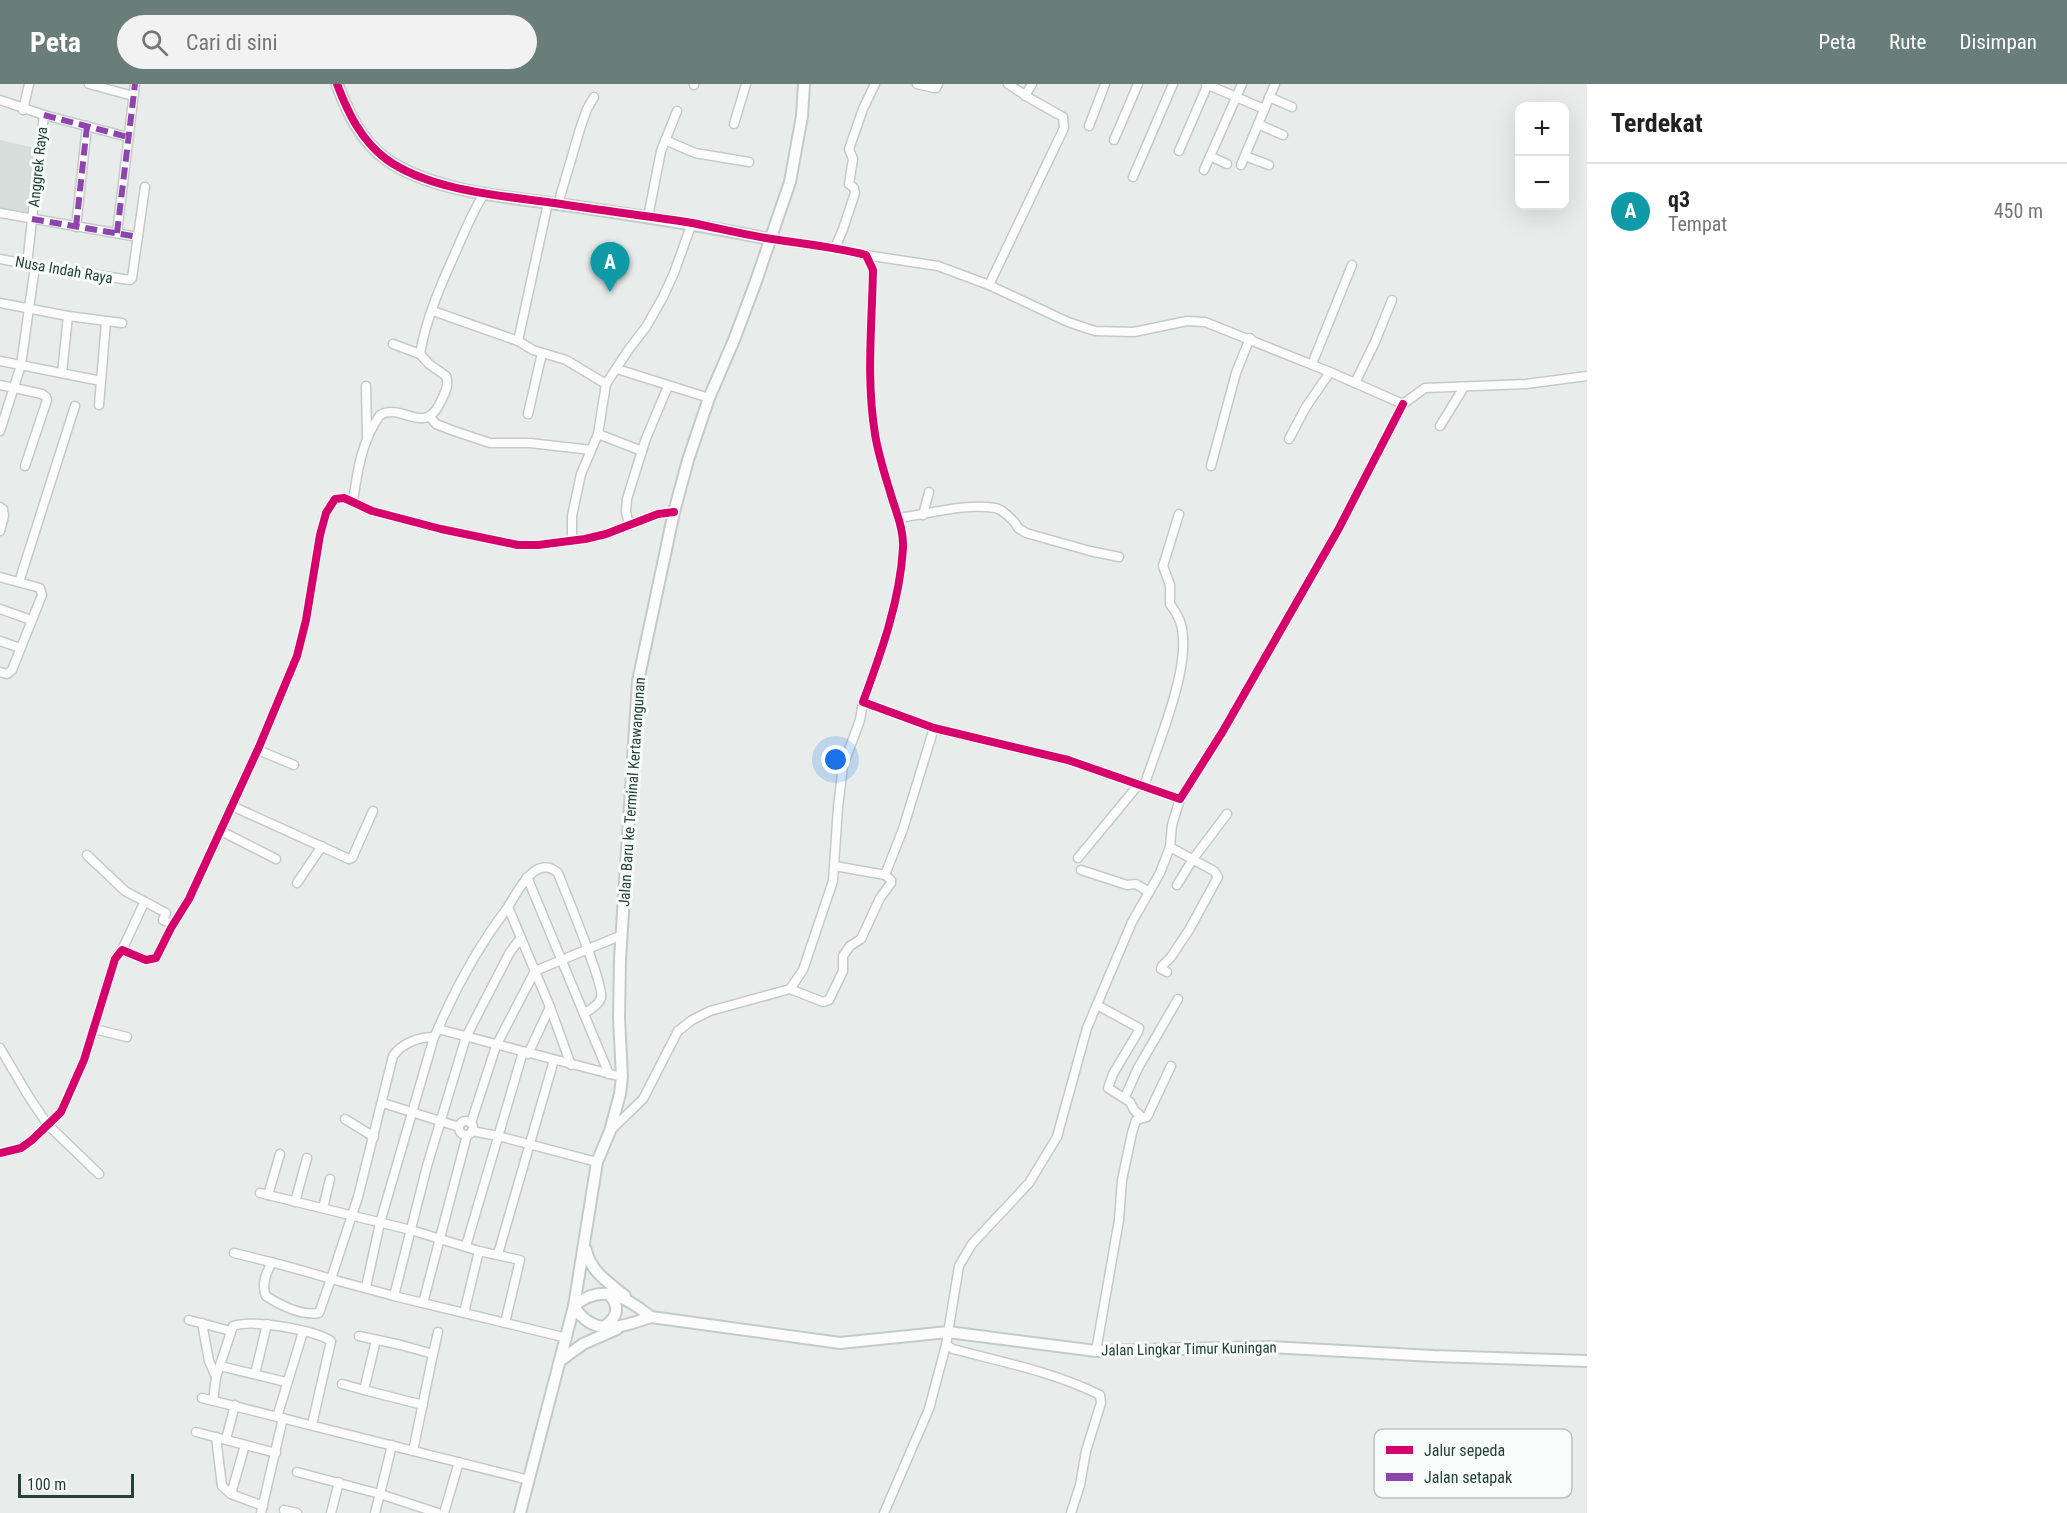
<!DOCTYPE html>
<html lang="id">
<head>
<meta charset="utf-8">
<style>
	:root { --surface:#fff; --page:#f2f2f2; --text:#222; --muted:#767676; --line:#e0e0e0; --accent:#697e78 }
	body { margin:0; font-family:"Roboto Condensed",sans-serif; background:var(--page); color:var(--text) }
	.controls { position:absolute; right:18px; top:18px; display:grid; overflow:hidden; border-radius:12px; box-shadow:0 6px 24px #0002 }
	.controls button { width:54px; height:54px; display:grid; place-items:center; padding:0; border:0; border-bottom:2px solid var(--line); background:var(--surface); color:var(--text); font:30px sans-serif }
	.scale { position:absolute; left:18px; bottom:15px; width:116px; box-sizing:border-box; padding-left:6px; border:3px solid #24423a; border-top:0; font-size:16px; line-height:21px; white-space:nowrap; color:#24423a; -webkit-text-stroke:4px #f7fbf9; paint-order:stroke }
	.you { position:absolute; left:836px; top:676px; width:21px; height:21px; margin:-15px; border:4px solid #fff; border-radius:50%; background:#1a73e8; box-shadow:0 0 0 9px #1a73e833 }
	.badge { display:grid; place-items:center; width:39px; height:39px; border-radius:50%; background:var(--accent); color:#fff; font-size:20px; font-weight:700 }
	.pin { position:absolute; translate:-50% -50px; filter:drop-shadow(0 2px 3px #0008) }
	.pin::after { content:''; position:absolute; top:32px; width:21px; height:18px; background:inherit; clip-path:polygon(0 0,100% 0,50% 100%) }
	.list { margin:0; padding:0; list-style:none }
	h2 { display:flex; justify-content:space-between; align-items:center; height:78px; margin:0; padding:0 24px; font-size:26px }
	h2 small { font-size:20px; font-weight:400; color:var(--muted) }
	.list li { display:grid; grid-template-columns:39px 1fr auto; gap:18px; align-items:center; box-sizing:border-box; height:96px; padding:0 24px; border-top:2px solid var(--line) }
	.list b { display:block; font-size:22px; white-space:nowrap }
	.list p { margin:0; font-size:20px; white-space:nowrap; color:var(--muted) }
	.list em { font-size:20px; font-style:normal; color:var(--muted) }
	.icon { flex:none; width:33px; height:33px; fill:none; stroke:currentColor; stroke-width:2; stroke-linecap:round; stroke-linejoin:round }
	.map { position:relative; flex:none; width:1587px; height:1429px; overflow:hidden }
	header { display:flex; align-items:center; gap:36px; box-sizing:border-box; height:84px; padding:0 30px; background:var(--accent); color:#fff }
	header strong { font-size:28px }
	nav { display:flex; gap:33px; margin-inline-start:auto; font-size:21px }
	.search { width:420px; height:54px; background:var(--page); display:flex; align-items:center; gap:15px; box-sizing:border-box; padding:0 21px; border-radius:33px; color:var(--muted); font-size:22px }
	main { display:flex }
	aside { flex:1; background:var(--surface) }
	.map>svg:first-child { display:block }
	.built { fill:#d6dedb }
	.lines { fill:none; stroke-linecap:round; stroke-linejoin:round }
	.street-casing { stroke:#c5cac8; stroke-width:11 }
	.secondary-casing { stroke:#c3cbc8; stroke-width:14 }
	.street { stroke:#fcfcfc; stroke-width:8 }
	.secondary { stroke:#fcfcfc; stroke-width:10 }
	.quiet { stroke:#8e44ad; stroke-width:6; stroke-dasharray:12 6; stroke-linecap:butt }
	.cycleway-casing { stroke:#f7fbf9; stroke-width:11 }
	.cycleway { stroke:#d6006c; stroke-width:8 }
	.labels { text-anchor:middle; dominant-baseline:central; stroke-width:6; stroke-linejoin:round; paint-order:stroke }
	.street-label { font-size:15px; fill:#24423a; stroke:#f7fbf9 }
	.key { fill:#f7fbf9; stroke:#b8c4c0; stroke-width:1.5 }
	.key-label { font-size:16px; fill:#24423a }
</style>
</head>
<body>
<header>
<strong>Peta</strong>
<div class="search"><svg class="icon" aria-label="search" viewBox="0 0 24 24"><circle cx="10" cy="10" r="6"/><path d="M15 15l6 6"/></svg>Cari di sini</div>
<nav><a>Peta</a><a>Rute</a><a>Disimpan</a></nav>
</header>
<main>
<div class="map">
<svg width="1587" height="1429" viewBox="0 0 1587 1429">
	<rect width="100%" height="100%" fill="#e8edeb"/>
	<polygon class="built" points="0,56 40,65 32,136 0,130"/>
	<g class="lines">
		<g class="street-casing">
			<g id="street">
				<polyline points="89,0 133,12"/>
				<polyline points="917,0 934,4 936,4 938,0"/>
				<polyline points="1206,0 1264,25"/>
				<polyline points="694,1 694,0"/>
				<polyline points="1025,12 1032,0"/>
				<polyline points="1269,13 1292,23"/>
				<polyline points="0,16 44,31 27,180"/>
				<polyline points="23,26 29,0"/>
				<polyline points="44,31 128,53"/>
				<polyline points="734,40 746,0"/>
				<polyline points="1258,40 1283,51"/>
				<polyline points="1089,42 1105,0"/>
				<polyline points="665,56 695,69 749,78"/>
				<polyline points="1114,56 1138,0"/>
				<polyline points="1179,67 1208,0"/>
				<polyline points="1210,72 1227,80"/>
				<polyline points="1245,72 1269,81"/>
				<polyline points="1241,81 1275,0"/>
				<polyline points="1204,86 1242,0"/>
				<polyline points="1133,93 1173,0"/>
				<polyline points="558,120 580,45 587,25 594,13"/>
				<polyline points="0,129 138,153"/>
				<polyline points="648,133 661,67 677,27"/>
				<polyline points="76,143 87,42"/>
				<polyline points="117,149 135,0"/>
				<path d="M770,155L835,164L866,171L873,186C872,241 866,295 875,350C878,370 885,391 891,411C896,428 904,446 903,464C900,517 881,569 863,618L934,644L1068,676L1180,715L1223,647L1338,446L1403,320"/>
				<polyline points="835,164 843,145 855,109 854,104 849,100 853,75 849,65 863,25 875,0"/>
				<polyline points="866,171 938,182 989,201 1068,238 1095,247 1134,248 1187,237 1205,238 1330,288 1403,320 1425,304 1526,300 1587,292"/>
				<polyline points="0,175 42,183 130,196 132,194 145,103"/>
				<polyline points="989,201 1064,44 1063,33 1031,15 1008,0"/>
				<polyline points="0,219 68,232 122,239"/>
				<polyline points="433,227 518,257 533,266 566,276 606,300 598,350 581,390 572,432 572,456"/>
				<polyline points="518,257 548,119"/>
				<polyline points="393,260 420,270"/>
				<polyline points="0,277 101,297"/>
				<polyline points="1312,280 1352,181"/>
				<polyline points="617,285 709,314"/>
				<polyline points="62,289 68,232"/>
				<polyline points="1355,299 1375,258 1392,216"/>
				<polyline points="606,300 629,265 646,243 663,213 674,189 692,139"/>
				<polyline points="0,301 42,310 46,313 47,316 25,382"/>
				<polyline points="366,302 367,352"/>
				<polyline points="99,321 106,238"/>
				<polyline points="528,330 542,269"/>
				<polyline points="430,333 436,340 454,347 490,359 530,359 591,366"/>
				<polyline points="1440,342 1464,303"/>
				<polyline points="0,347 21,281 35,182"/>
				<polyline points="598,350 642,367"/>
				<polyline points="1289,355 1306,323 1330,288"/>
				<polyline points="1211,382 1236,289 1250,254"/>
				<path d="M353,418C357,388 362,356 380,331C404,318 425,355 442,315C446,307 449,300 446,292L429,280L420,270C426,234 442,198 457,165C465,146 473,127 484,110"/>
				<polyline points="0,423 3,425 4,432 0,447"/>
				<polyline points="923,431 929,408"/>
				<path d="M898,434C930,430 964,419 995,424C1002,425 1016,438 1018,444L1026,449L1090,467L1119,473"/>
				<polyline points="629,442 626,427 627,415 645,357 668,302"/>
				<polyline points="0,493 40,504 42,511 12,586 7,590 0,588"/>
				<polyline points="19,498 75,322"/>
				<polyline points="0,525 31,536"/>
				<polyline points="0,557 20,564"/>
				<polyline points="258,666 294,681"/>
				<path d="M1144,702C1157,663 1186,594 1183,554C1183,541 1178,530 1170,520V501L1163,482L1179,430"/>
				<polyline points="232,722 349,775 352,774 373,727"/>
				<polyline points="221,747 276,775"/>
				<polyline points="87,771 125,807 166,829 163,836 173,841"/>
				<polyline points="1078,774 1139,700"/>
				<polyline points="835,782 885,791 903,745 934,644"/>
				<polyline points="1081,786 1127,801 1136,800 1149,808"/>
				<polyline points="527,793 609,990"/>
				<polyline points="297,799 322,762"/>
				<polyline points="1177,801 1193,775 1227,730"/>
				<path d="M508,823C517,808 536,769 558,789C565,808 605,902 601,914C599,921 590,925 584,930"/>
				<polyline points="122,866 144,819"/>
				<polyline points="1167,888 1161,885 1162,882 1171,873 1189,846 1218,793 1214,787 1170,763"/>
				<polyline points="790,905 823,918 829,916 843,887 843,872 850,862 861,855 880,814 891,799 891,796 885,791"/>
				<polyline points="1097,921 1139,944 1138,948 1113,990 1108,1004 1130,1018 1134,1026 1142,1033"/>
				<polyline points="94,945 127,953"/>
				<path d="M438,945C456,903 480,860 508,823L550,923L571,981"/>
				<polyline points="0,964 29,1013 48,1041 99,1090"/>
				<polyline points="528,970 550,923"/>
				<polyline points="1125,1013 1138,984 1178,915"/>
				<polyline points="383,1019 459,1043"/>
				<polyline points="345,1035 374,1053"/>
				<circle cx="466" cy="1044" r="7"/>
				<polyline points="471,1039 496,962 535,887 622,851"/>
				<polyline points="472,1047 498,1052 597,1078"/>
				<polyline points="610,1047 643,1015 678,947 692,936 710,927 790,905 803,886 833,797 838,723 843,682 860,636 863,618"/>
				<polyline points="0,1069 21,1064 32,1056 61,1028 84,976 115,875 122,866 146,876 156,874 171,844 189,815 259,663 297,572 306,536 320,451 326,429 335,415 344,414 372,427 441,445 518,461 538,461 585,455 606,450 658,430 674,428"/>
				<polyline points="260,1109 411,1146 479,1167 520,1176 505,1239"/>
				<polyline points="268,1111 280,1070"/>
				<polyline points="295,1118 307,1074"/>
				<polyline points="323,1124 330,1095"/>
				<polyline points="466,1162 523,968"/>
				<path d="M234,1169C267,1177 299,1185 331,1195L319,1229C301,1232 280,1221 266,1212C261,1201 266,1189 272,1178"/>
				<polyline points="498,1170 554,976"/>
				<polyline points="366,1203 380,1139 434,953"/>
				<polyline points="394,1212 427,1082 466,953 510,868 520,855"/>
				<polyline points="423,1219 467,1051"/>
				<polyline points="464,1229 479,1167"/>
				<polyline points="189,1236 231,1247"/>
				<polyline points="202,1239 209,1277 216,1293"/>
				<polyline points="359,1252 401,1261 433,1270 413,1367"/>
				<path d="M567,1254L394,1212L331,1195L358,1113L393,972C402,959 419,953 434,953L438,945L622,993"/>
				<polyline points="376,1256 364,1306 423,1321"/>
				<path d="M946,1261L953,1265C1002,1278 1054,1288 1100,1311L1101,1319L1086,1367L1080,1401L1071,1429"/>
				<polyline points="1096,1267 1119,1136 1122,1096 1132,1049 1136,1036 1147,1033 1171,982"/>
				<polyline points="433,1270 438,1248"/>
				<polyline points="220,1282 286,1298"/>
				<polyline points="255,1290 267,1240"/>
				<polyline points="342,1300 364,1306"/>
				<polyline points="202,1314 529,1396"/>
				<path d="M213,1317L216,1293L233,1242C253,1235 314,1246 331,1257L312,1341"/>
				<polyline points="277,1333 303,1248"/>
				<polyline points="196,1348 276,1369"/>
				<polyline points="216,1353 222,1402 231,1410 263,1422"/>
				<polyline points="226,1355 235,1321"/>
				<polyline points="297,1388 380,1410 392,1361"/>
				<polyline points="231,1410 245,1361"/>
				<polyline points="284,1426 297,1429"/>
				<polyline points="261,1429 283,1334"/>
				<polyline points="331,1429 339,1398"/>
				<polyline points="375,1429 380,1410 438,1429"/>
				<polyline points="444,1429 459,1378"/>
				<polyline points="884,1429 929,1325 946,1261 959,1182 972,1160 1029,1099 1057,1053 1087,944 1132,838 1160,789 1170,763 1172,741 1180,715"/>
			</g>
		</g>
		<g class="secondary-casing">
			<g id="secondary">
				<path d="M337,0C348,29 361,57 386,75C430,107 506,113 558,120C629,130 700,141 770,155"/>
				<path d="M586,1166C590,1187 609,1199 625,1212"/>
				<path d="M651,1233C626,1213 602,1198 574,1222C593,1254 621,1243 651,1233L840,1259L948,1248L1096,1267L1270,1263L1433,1272L1587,1277"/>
				<path d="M605,1242C618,1233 620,1222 609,1210"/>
				<polyline points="561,1276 583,1260 617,1245"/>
				<polyline points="520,1429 574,1222 597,1078 610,1047 620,1010 622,993 619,934 620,875 638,597 674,428 688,376 709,314 734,256 755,200 790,98 802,32 804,0"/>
			</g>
		</g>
		<use href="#street" class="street"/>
		<use href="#secondary" class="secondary"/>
		<g class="quiet">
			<polyline points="44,31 128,53"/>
			<polyline points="32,135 138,153"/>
			<polyline points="76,143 87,42"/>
			<polyline points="117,149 135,0"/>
		</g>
		<g class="cycleway-casing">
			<g id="cycleway">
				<path d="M337,0C348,29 361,56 386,75C431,108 508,112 561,120C604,127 648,132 692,139C718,144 745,151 772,155C803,160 835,163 866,171L873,186C872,241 866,295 875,350C878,370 885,391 891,411C896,428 904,446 903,464C900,517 881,569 863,618L934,644L1068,676L1180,715L1223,647L1338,446L1403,320"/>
				<polyline points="0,1069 21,1064 32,1056 61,1028 84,976 115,875 122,866 146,876 156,874 171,844 189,815 259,663 297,572 306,536 320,451 326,429 335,415 344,414 372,427 441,445 518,461 538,461 585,455 606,450 658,430 674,428"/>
			</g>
		</g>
		<use href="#cycleway" class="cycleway"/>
	</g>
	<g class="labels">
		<g class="street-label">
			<text transform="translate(38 83) rotate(-84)">Anggrek Raya</text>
			<text transform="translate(64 186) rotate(10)">Nusa Indah Raya</text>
			<text transform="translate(632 708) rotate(-86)">Jalan Baru ke Terminal Kertawangunan</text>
			<text transform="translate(1189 1265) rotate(-1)">Jalan Lingkar Timur Kuningan</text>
		</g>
	</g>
	<rect x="1374" y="1345" width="198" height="69" rx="9" class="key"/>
	<rect x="1386" y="1362" width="27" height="8" fill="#d6006c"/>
	<rect x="1386" y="1389" width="27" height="8" fill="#8e44ad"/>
	<g class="key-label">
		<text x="1424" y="1372">Jalur sepeda</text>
		<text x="1424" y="1399">Jalan setapak</text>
	</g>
</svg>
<div class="controls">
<button>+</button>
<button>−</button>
</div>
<div class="scale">100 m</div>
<div class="you"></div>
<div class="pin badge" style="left:610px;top:208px;background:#0f9aa8">A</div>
</div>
<aside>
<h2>Terdekat<small></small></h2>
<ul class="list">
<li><span class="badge" style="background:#0f9aa8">A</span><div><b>q3</b><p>Tempat</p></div><em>450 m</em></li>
</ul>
</aside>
</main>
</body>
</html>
